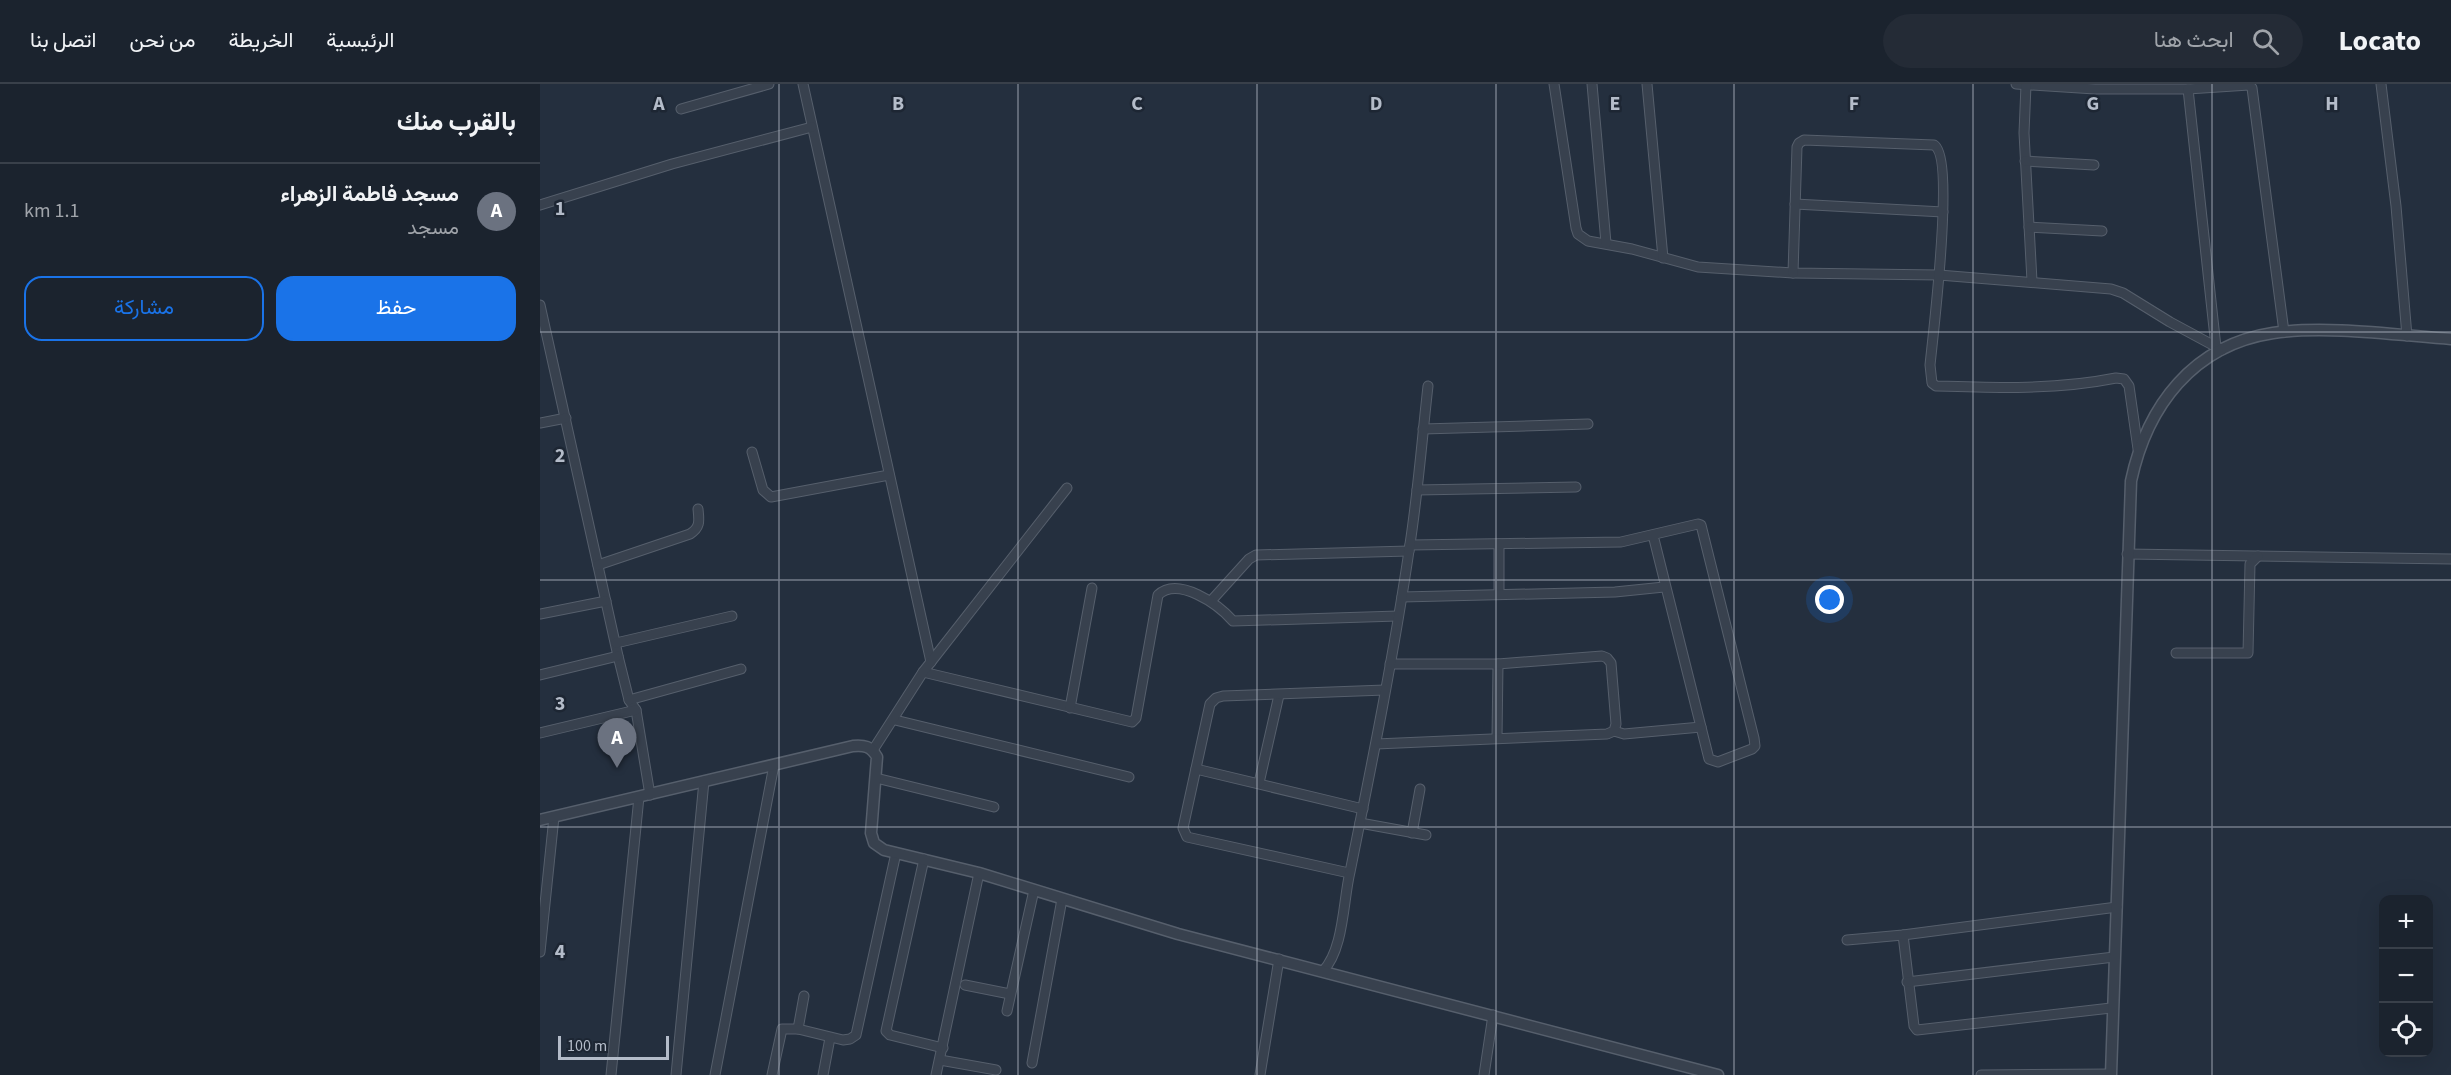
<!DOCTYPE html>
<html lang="ar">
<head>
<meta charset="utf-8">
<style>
	:root { --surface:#1b232e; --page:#242b36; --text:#f1f3f6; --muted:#a0a4aa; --line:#39404a; --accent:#1a73e8 }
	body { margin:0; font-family:"Source Sans 3",Vazirmatn,sans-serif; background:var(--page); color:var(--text); direction:rtl }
	.controls { position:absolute; right:18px; bottom:18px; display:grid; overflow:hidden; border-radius:12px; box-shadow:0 6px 24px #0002 }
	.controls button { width:54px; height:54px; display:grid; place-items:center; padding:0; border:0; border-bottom:2px solid var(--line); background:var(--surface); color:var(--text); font:30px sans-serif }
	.scale { position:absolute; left:18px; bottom:15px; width:111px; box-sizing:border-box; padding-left:6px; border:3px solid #b4bcc9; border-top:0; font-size:16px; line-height:21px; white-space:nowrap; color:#b4bcc9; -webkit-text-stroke:4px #1d2633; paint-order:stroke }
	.you { position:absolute; left:1290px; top:516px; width:21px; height:21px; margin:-15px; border:4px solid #fff; border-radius:50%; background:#1a73e8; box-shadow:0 0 0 9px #1a73e833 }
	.badge { display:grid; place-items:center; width:39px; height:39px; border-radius:50%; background:var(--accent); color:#fff; font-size:20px; font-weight:700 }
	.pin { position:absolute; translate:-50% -50px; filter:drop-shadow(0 2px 3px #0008) }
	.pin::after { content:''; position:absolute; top:32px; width:21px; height:18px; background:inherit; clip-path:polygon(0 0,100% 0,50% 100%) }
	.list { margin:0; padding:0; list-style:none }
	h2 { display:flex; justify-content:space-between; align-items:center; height:78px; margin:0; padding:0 24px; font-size:26px }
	h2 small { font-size:20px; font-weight:400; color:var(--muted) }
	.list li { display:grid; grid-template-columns:39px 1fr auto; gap:18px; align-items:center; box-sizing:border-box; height:96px; padding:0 24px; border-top:2px solid var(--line) }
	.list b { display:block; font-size:22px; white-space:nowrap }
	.list p { margin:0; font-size:20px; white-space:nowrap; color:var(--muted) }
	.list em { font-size:20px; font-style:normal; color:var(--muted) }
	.actions { display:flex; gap:12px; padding:18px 24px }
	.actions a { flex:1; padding:14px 0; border:2px solid var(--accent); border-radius:18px; text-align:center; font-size:21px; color:var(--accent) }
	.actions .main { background:var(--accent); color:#fff }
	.icon { flex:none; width:33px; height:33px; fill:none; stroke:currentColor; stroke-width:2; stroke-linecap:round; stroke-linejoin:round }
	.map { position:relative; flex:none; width:1911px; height:991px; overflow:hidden; direction:ltr }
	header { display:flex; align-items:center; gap:36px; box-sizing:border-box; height:84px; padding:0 30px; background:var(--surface); border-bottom:2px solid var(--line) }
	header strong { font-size:28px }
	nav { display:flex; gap:33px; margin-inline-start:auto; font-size:21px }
	.search { width:420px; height:54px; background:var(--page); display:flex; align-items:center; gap:15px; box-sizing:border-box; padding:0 21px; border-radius:33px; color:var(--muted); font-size:22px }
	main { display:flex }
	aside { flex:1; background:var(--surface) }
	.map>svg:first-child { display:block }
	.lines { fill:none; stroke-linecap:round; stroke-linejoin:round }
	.minor-casing { stroke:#565f6c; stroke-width:11 }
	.tertiary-casing { stroke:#565f6c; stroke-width:13 }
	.minor { stroke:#38414e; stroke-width:9 }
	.tertiary { stroke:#38414e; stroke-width:10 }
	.grid { fill:none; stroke:#b4bcc9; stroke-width:1.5; stroke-opacity:0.55 }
	.grid-label { font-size:20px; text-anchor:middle; font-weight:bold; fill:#b4bcc9; stroke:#1d2633; stroke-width:5; stroke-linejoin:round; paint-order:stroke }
</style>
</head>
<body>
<header>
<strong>Locato</strong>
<div class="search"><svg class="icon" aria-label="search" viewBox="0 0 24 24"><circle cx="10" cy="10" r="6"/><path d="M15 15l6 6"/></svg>ابحث هنا</div>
<nav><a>الرئيسية</a><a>الخريطة</a><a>من نحن</a><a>اتصل بنا</a></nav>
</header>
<main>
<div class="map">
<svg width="1911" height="991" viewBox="0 0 1911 991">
	<rect width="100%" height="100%" fill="#242f3e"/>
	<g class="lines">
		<g class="minor-casing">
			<g id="minor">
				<polyline points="263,0 391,578"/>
				<polyline points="1014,0 1036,144 1038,150 1048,157 1092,165 1158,183 1253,189 1399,191 1571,205 1583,209 1630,238 1682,266"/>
				<polyline points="1052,0 1066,159"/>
				<polyline points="1107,0 1123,174"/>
				<polyline points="1476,0 1555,5 1648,5"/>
				<polyline points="1841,0 1856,122 1867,252"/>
				<polyline points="1486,1 1484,49 1492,197"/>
				<polyline points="141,25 229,0"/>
				<polyline points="1485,77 1554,81"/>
				<polyline points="1255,120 1403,128"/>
				<polyline points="0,121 132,80 272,43"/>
				<polyline points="1489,143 1562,147"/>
				<path d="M1253,189L1257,63L1259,59L1264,56L1394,61C1415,73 1393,251 1390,281L1392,299L1396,302C1457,304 1516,306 1576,294L1584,295L1589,302L1598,365"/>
				<polyline points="0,221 78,572 89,616 96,626 110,711"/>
				<polyline points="1676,263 1648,5 1709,1 1712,4 1744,248"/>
				<polyline points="0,339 26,334"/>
				<polyline points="883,345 1048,340"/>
				<polyline points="212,368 223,406 231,413 349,391"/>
				<polyline points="877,406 1036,403"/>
				<polyline points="959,460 959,510"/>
				<polyline points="870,461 1081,458 1158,440 1161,441 1214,654 1215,662 1212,665 1178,678 1169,675 1113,451"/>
				<polyline points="1587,470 1911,475"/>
				<path d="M58,481L150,450C161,443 159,436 158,425"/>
				<polyline points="862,513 1075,508 1124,503"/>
				<polyline points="671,517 709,475 716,471 869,467"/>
				<polyline points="0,530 66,517"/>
				<polyline points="76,559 192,532"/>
				<polyline points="1636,569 1708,569 1710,480 1718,472"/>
				<path d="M383,588L592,638L596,634L618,511C638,492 678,520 693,537L858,532"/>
				<polyline points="0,591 78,572"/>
				<polyline points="89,616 201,585"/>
				<polyline points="530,624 552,504"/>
				<polyline points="355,636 589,693"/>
				<polyline points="1074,647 1084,650 1161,643"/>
				<polyline points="0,649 96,626"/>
				<polyline points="957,654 958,580"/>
				<polyline points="836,660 1067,650 1074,647 1076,640 1071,579 1067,574 1062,572 958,580 850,580"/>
				<polyline points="333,666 383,588 527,404"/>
				<polyline points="656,685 823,725"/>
				<polyline points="336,694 454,723"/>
				<polyline points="719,699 739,611"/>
				<polyline points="820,739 886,751"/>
				<polyline points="872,749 880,705"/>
				<polyline points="384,775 346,947 350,951 403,964"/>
				<polyline points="809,789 647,753 643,744 670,620 676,614 683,612 845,606"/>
				<polyline points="1363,851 1374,942 1377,946 1571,924"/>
				<polyline points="1307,856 1363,851 1577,823"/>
				<polyline points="0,868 14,733"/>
				<path d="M783,887C804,865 803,817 810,788C832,679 854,570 870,460C878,408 882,355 888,302"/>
				<polyline points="1367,898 1574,873"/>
				<polyline points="425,901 470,910"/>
				<polyline points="264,912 258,945 303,956 310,955 316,951 356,769"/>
				<polyline points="467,927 494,806"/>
				<polyline points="400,976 456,986"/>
				<polyline points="492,979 522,815"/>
				<polyline points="71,991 99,713"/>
				<polyline points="136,991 164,697"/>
				<polyline points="175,991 234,681"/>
				<polyline points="232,991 242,945 258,945"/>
				<polyline points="283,991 290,954"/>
				<polyline points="396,991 439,789"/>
				<polyline points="720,991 739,875"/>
				<polyline points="944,991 953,931"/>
				<polyline points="1441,991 1571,990"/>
			</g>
		</g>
		<g class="tertiary-casing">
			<g id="tertiary">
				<path d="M0,736L313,662C324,661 331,662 337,673L331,749L334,759L344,766L439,789L638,850L1178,991"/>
				<path d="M1571,991L1591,397C1607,322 1653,261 1733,249C1785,241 1857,251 1911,255"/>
			</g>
		</g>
		<use href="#minor" class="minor"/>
		<use href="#tertiary" class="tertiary"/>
	</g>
	<path class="grid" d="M239,0V991M478,0V991M717,0V991M956,0V991M1194,0V991M1433,0V991M1672,0V991M0,248H1911M0,496H1911M0,743H1911"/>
	<g class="grid-label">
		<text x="119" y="26">A</text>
		<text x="358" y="26">B</text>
		<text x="597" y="26">C</text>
		<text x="836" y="26">D</text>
		<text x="1075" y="26">E</text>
		<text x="1314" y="26">F</text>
		<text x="1553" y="26">G</text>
		<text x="1792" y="26">H</text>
		<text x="20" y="131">1</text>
		<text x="20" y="378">2</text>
		<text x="20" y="626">3</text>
		<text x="20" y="874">4</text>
	</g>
</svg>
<div class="controls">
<button>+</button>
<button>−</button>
<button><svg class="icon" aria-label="locate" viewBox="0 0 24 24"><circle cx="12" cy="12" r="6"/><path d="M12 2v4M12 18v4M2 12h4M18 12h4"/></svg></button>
</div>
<div class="scale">100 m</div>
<div class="you"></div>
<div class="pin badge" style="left:77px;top:684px;background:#6b7280">A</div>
</div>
<aside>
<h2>بالقرب منك<small></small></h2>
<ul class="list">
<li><span class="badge" style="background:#6b7280">A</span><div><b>مسجد فاطمة الزهراء</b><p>مسجد</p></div><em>1.1 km</em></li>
</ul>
<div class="actions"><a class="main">حفظ</a><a>مشاركة</a></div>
</aside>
</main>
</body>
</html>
